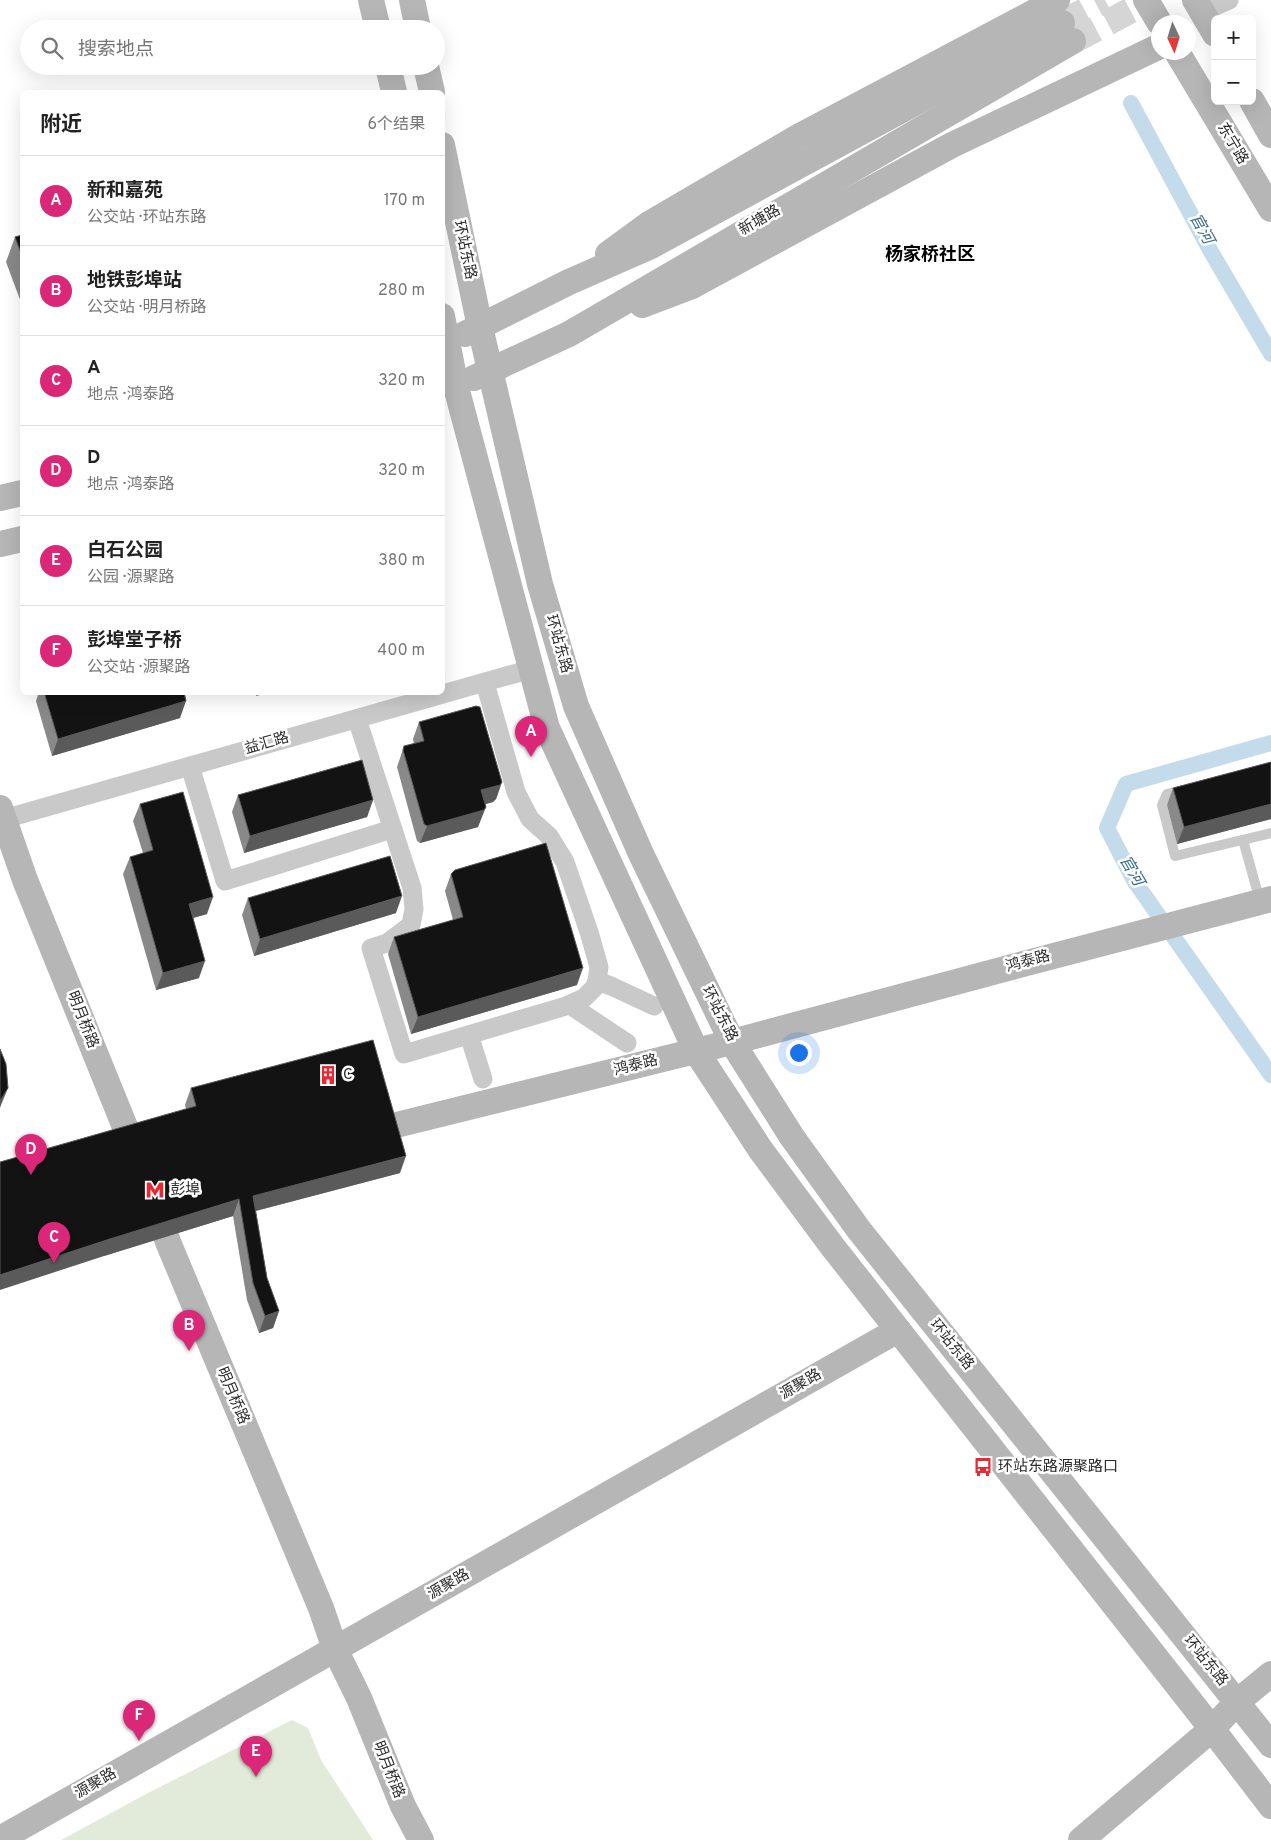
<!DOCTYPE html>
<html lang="zh">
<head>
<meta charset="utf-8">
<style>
	:root { --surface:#fff; --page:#f6f6f6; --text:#222; --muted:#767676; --line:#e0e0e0; --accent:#db2777 }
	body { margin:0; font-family:Overpass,"Noto Sans SC",sans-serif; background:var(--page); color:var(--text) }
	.controls { position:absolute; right:15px; top:15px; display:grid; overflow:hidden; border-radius:8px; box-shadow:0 5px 20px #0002 }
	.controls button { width:45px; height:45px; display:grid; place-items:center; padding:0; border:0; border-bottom:1px solid var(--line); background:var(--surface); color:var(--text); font:25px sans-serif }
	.compass { position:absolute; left:1151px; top:15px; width:45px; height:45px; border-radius:50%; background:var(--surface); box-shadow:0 5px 20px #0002; rotate:176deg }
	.you { position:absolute; left:798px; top:1052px; width:18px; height:18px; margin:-12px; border:4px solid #fff; border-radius:50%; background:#1a73e8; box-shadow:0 0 0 8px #1a73e833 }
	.badge { display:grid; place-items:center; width:32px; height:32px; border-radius:50%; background:var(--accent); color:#fff; font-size:16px; font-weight:700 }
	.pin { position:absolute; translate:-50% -41px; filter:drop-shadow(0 1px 2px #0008) }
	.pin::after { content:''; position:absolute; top:26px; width:18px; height:15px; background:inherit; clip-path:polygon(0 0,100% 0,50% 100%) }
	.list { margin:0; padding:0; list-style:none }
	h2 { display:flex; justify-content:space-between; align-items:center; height:65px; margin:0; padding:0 20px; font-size:21px }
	h2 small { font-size:16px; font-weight:400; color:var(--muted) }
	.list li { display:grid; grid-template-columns:32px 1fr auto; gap:15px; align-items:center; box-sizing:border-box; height:90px; padding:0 20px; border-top:1px solid var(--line) }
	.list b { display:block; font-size:19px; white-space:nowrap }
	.list p { margin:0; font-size:16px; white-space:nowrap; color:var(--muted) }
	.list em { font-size:16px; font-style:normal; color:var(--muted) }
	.icon { flex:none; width:28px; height:28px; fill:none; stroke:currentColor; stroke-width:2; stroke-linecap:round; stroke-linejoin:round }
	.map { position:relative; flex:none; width:1271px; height:1840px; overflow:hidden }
	.search { position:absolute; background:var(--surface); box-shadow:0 5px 20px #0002; left:20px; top:20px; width:425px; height:55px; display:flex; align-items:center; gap:12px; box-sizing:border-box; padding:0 18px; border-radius:28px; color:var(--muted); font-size:19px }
	.panel { position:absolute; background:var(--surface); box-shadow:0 5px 20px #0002; left:20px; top:90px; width:425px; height:605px; border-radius:8px }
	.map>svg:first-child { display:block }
	.green { fill:#e2ebd9 }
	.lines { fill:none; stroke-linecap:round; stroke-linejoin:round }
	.canal { stroke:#c4dbeb; stroke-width:16 }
	.secondary-tunnel { stroke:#d5d5d5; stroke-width:26; stroke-dasharray:26 13; stroke-linecap:butt }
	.lane { stroke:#c9c9c9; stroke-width:10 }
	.street { stroke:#c9c9c9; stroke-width:19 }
	.secondary { stroke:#b6b6b6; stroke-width:26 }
	.wall { fill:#898989 }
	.shaded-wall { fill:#5a5a5a }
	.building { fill:#131313; stroke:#5a5a5a }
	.labels { text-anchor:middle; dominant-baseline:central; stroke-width:5; stroke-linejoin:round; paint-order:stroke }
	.street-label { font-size:15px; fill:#2c2c2c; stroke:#fff }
	.poi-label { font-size:15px; fill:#2c2c2c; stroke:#fff; text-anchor:start }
	.water-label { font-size:16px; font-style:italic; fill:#396c8f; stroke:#fff }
	.quarter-label { font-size:18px; font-weight:bold; fill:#000; stroke:#fff }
</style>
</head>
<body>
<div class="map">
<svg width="1271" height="1840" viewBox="0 0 1271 1840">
	<rect width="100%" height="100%" fill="#fff"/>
	<polygon class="green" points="292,1720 308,1728 321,1760 373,1840 61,1840 148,1793"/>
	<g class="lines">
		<g class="canal">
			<polyline points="1131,103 1210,250 1271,354"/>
			<polyline points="1271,743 1126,784 1107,828 1135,882 1271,1075"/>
		</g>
		<g class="secondary-tunnel">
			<polyline points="1062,23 1105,0"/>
			<polyline points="1073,41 1150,0"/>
		</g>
		<g class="lane">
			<polyline points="1183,790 1167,794 1162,805 1175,856 1271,833"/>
			<polyline points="1243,840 1260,901"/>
		</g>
		<g class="street">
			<polyline points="1202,12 1229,0"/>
			<polyline points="357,719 412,888 414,909 411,925 387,943 371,948 404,1054 566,1006 584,998 594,988 597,981 599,967 589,932 565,862 549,836 530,819 516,792 485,683"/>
			<polyline points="190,766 225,881 392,829"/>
			<polyline points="4,819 531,669"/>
			<polyline points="597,981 611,986 654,1006"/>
			<polyline points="570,1005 627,1043"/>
			<polyline points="469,1035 483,1079"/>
		</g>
		<g class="secondary">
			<polyline points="371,0 378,29"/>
			<polyline points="412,0 418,29"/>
			<polyline points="1146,0 1159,22"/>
			<polyline points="1195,0 1215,34"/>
			<polyline points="1177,52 1271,209"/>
			<polyline points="388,66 394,92"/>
			<polyline points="426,66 432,92"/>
			<polyline points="1252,101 1271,135"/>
			<polyline points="442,145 480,327 540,584 576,706 641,854 732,1042 792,1137 859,1230 1271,1745"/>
			<polyline points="608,254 649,224 798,137 1057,0"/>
			<polyline points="642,305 692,286 952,145 1158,47"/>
			<polyline points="442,316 456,387 547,728 696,1051 760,1149 832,1246 1212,1729 1271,1806"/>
			<polyline points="465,334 569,282 651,246 1062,23"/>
			<polyline points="474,378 569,334 1073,41"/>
			<polyline points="0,498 22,493"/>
			<polyline points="0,544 22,539"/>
			<polyline points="0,808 25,880 138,1159"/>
			<polyline points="364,1133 732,1042 1023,964 1271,899"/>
			<polyline points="154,1202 168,1242 321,1608 335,1649 359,1698 403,1806 421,1840"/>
			<polyline points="0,1839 898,1330"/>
			<polyline points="1081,1840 1212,1729 1237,1702 1271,1674"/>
		</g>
	</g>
	<g class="wall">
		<polygon points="22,235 22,305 6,262 15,237"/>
		<polygon points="39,692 184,692 180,718 52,756 36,701"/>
		<polygon points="419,722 502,782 496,799 493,802 485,804 478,827 420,843 417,841 397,767 404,746 414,744 413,739"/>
		<polygon points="1271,762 1271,819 1177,844 1167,805 1173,788"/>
		<polygon points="238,795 373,800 367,817 244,853 232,812"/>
		<polygon points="140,804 207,914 193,918 199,978 156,990 123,874 130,857 143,853 133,821"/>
		<polygon points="451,874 577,985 411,1034 388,954 394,937 453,920 445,891"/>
		<polygon points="248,898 396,913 254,956 242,915"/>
		<polygon points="191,1088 400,1173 256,1211 267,1278 279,1311 273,1328 259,1333 247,1300 233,1216 104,1256 186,1109 185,1105"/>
	</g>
	<g class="shaded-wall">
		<polygon points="258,692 270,692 256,696"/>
		<polygon points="186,701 180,718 52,756 58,739"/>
		<polygon points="502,782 496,799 493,802 475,807 481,790"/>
		<polygon points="373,800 367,817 244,853 250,836"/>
		<polygon points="1271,804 1271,819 1177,844 1184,827"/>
		<polygon points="486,807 478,827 420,843 427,826"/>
		<polygon points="402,896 396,913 254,956 260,939"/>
		<polygon points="213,897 207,914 182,921 189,904"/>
		<polygon points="205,961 199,978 156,990 163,973"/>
		<polygon points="583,968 577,985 411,1034 418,1017"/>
		<polygon points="8,1088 1,1105 0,1108 0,1101"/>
		<polygon points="406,1156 400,1173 247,1213 253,1196"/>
		<polygon points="239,1199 233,1216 104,1256 0,1290 0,1275 110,1239"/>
		<polygon points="279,1311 273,1328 259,1333 265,1316"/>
	</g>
	<g class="building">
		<polygon points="22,235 22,256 15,237"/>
		<polygon points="44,692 184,692 186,701 58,739"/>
		<polygon points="476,706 480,707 502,782 500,785 481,790 486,807 484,810 427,826 424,824 403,750 404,746 424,741 419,722"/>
		<polygon points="362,760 373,800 250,836 238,795"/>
		<polygon points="1271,762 1271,804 1184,827 1173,788"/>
		<polygon points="183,792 213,897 189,904 205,961 163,973 130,857 153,850 140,804"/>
		<polygon points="546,843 583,968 418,1017 394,937 463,917 451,874 455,870"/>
		<polygon points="390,856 402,896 260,939 248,898"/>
		<polygon points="373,1040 406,1156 253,1196 267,1278 279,1311 265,1316 253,1283 239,1199 110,1239 0,1275 0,1162 196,1106 191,1088"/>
		<polygon points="0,1049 6,1064 8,1088 0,1101"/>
	</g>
	<defs>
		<g id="building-bare" transform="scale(1.5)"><path d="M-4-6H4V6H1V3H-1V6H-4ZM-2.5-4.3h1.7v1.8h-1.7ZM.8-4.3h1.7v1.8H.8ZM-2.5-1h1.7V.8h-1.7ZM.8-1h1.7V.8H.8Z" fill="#e92832" stroke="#fff" stroke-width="2.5" paint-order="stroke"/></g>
		<g id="metro-bare" transform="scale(1.5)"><path d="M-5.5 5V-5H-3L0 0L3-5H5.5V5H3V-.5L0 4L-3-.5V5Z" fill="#e92832" stroke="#fff" stroke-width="2.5" paint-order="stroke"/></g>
		<g id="bus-bare" transform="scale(1.5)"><path d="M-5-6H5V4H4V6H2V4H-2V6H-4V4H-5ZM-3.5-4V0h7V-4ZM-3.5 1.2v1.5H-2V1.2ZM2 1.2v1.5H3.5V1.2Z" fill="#e92832" stroke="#fff" stroke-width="2.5" paint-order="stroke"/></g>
	</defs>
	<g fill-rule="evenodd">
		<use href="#building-bare" x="328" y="1075"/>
		<use href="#metro-bare" x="155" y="1190"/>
		<use href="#bus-bare" x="983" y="1467"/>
	</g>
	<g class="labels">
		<g class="street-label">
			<text transform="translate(1232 144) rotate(59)">东宁路</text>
			<text transform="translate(760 221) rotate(-30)">新塘路</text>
			<text transform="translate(464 250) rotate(78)">环站东路</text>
			<text transform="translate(558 644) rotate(74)">环站东路</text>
			<text transform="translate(267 744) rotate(-16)">益汇路</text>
			<text transform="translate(1028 962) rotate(-15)">鸿泰路</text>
			<text transform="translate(719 1014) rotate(63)">环站东路</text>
			<text transform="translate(82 1020) rotate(68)">明月桥路</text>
			<text transform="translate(636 1066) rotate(-14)">鸿泰路</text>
			<text transform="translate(951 1345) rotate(51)">环站东路</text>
			<text transform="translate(801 1385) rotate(-30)">源聚路</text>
			<text transform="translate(232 1396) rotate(67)">明月桥路</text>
			<text transform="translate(449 1585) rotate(-30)">源聚路</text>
			<text transform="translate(1205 1661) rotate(51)">环站东路</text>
			<text transform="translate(388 1770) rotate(68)">明月桥路</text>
			<text transform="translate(96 1784) rotate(-30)">源聚路</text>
		</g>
		<g class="poi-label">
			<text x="343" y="1075">C</text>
			<text x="170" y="1190">彭埠</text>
			<text x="998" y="1467">环站东路源聚路口</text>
		</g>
		<g class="water-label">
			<text transform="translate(1201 229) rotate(61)">官河</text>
			<text transform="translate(1131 871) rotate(60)">官河</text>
		</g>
		<g class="quarter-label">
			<text x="930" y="255">杨家桥社区</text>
		</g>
	</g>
</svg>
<div class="controls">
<button>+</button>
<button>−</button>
</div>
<svg class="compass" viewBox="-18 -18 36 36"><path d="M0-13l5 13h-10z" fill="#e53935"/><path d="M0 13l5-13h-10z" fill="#767676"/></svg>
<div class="you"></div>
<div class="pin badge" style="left:531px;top:757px">A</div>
<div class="pin badge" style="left:189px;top:1351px">B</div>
<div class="pin badge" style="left:54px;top:1263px">C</div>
<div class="pin badge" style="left:31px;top:1175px">D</div>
<div class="pin badge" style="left:256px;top:1777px">E</div>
<div class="pin badge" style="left:139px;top:1741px">F</div>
<div class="search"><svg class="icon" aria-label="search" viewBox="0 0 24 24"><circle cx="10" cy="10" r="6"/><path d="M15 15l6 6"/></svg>搜索地点</div>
<section class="panel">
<h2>附近<small>6个结果</small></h2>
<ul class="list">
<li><span class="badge">A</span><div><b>新和嘉苑</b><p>公交站 · 环站东路</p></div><em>170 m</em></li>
<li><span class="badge">B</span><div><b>地铁彭埠站</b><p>公交站 · 明月桥路</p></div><em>280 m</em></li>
<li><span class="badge">C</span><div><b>A</b><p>地点 · 鸿泰路</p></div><em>320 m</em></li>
<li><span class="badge">D</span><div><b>D</b><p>地点 · 鸿泰路</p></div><em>320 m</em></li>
<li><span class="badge">E</span><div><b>白石公园</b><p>公园 · 源聚路</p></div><em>380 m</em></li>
<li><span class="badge">F</span><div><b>彭埠堂子桥</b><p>公交站 · 源聚路</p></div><em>400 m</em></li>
</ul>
</section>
</div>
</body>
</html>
